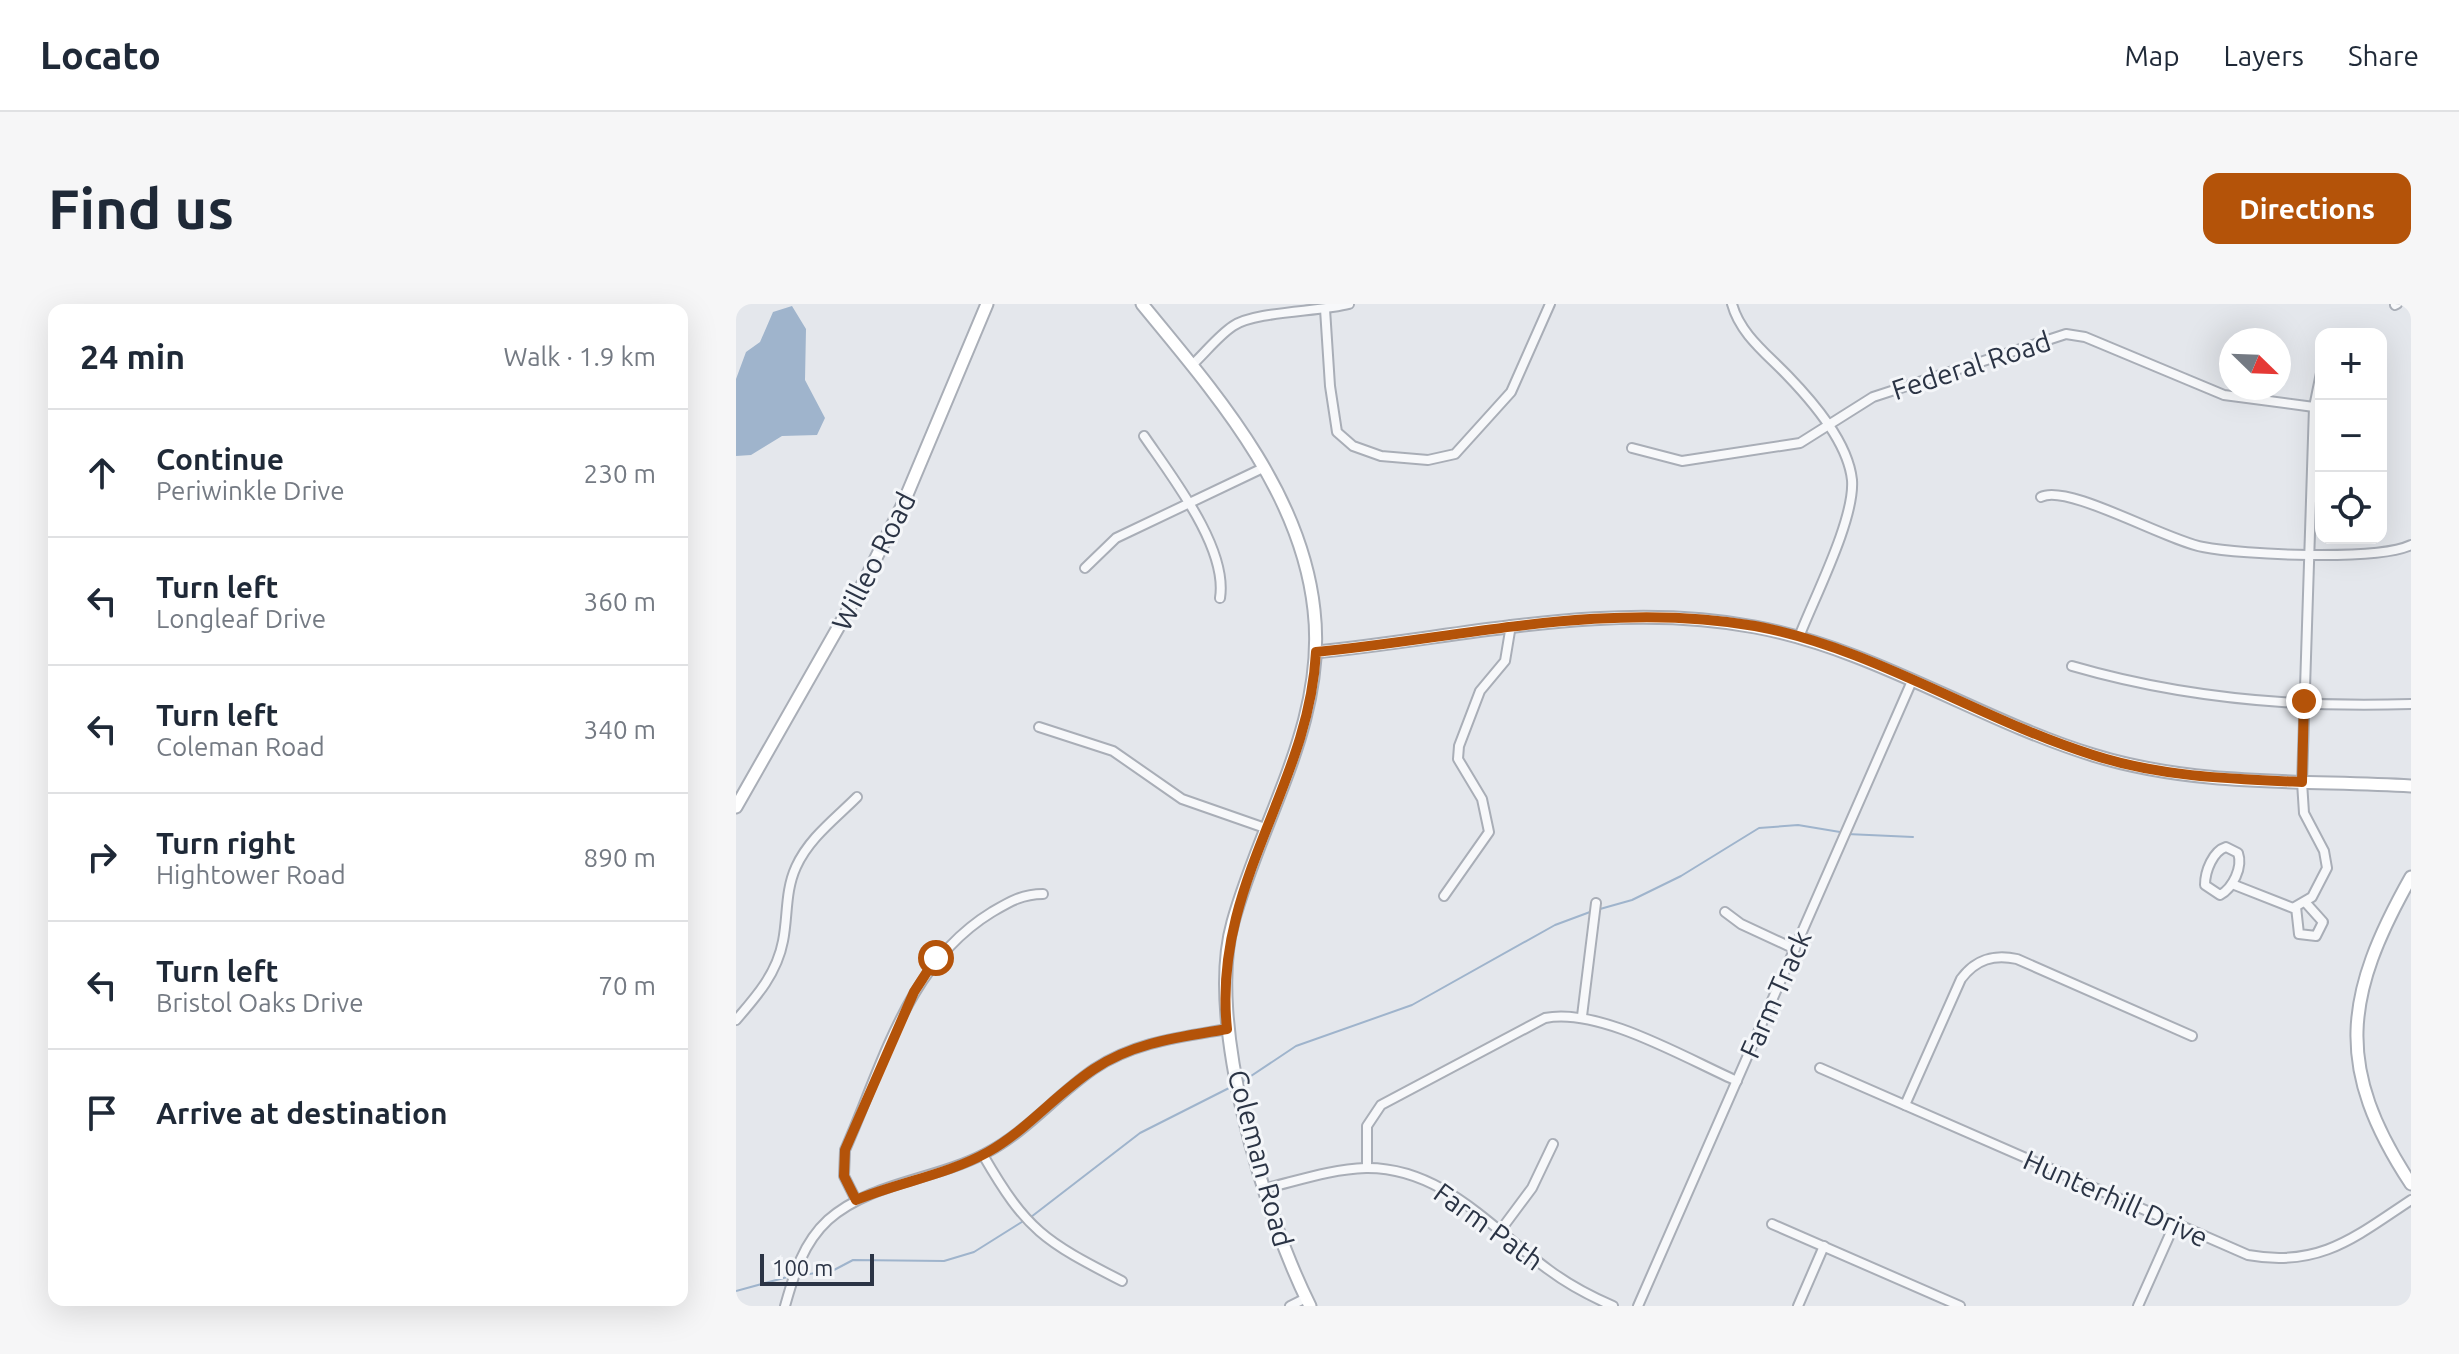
<!DOCTYPE html>
<html lang="en">
<head>
<meta charset="utf-8">
<style>
	:root { --surface:#fff; --page:#f6f6f7; --text:#1f2937; --muted:#747a83; --line:#e0e1e3; --accent:#b45309 }
	body { margin:0; font-family:Ubuntu,sans-serif; background:var(--page); color:var(--text) }
	.controls { position:absolute; right:24px; top:24px; display:grid; overflow:hidden; border-radius:16px; box-shadow:0 8px 32px #0002 }
	.controls button { width:72px; height:72px; display:grid; place-items:center; padding:0; border:0; border-bottom:2px solid var(--line); background:var(--surface); color:var(--text); font:40px sans-serif }
	.compass { position:absolute; left:1483px; top:24px; width:72px; height:72px; border-radius:50%; background:var(--surface); box-shadow:0 8px 32px #0002; rotate:113deg }
	.scale { position:absolute; left:24px; bottom:20px; width:114px; box-sizing:border-box; padding-left:8px; border:4px solid #2b3445; border-top:0; font-size:22px; line-height:28px; white-space:nowrap; color:#2b3445; -webkit-text-stroke:6px #f4f6f9; paint-order:stroke }
	.stop { position:absolute; width:24px; height:24px; margin:-18px; border:6px solid #b45309; border-radius:50%; background:#fff }
	.stop.end { background:#b45309; border-color:#fff; box-shadow:0 2px 8px #0008 }
	.list { margin:0; padding:0; list-style:none }
	h2 { display:flex; justify-content:space-between; align-items:center; height:104px; margin:0; padding:0 32px; font-size:34px }
	h2 small { font-size:26px; font-weight:400; color:var(--muted) }
	.list li { display:grid; grid-template-columns:52px 1fr auto; gap:24px; align-items:center; box-sizing:border-box; height:128px; padding:0 32px; border-top:2px solid var(--line) }
	.list b { display:block; font-size:30px; white-space:nowrap }
	.list p { margin:0; font-size:26px; white-space:nowrap; color:var(--muted) }
	.list em { font-size:26px; font-style:normal; color:var(--muted) }
	.icon { flex:none; width:44px; height:44px; fill:none; stroke:currentColor; stroke-width:2; stroke-linecap:round; stroke-linejoin:round }
	.map { position:relative; flex:none; width:1675px; height:1002px; overflow:hidden; border-radius:16px }
	header { display:flex; align-items:center; gap:48px; box-sizing:border-box; height:112px; padding:0 40px; background:var(--surface); border-bottom:2px solid var(--line) }
	header strong { font-size:38px }
	nav { display:flex; gap:44px; margin-inline-start:auto; font-size:28px }
	.intro { display:flex; align-items:center; justify-content:space-between; box-sizing:border-box; height:192px; padding:0 48px }
	h1 { margin:0; font-size:56px }
	.button { padding:20px 36px; border-radius:16px; background:var(--accent); color:#fff; font-size:28px; font-weight:700 }
	main { display:flex; gap:48px; padding:0 48px }
	aside { flex:1; background:var(--surface); border-radius:16px; box-shadow:0 8px 32px #0002 }
	.map>svg:first-child { display:block }
	.water { fill:#9fb4cc }
	.lines { fill:none; stroke-linecap:round; stroke-linejoin:round }
	.stream { stroke:#9fb4cc; stroke-width:2 }
	.street-casing { stroke:#a9aeb7; stroke-width:12 }
	.secondary-casing { stroke:#a9aeb7; stroke-width:15 }
	.street { stroke:#f7f8fa; stroke-width:8 }
	.secondary { stroke:#fff; stroke-width:11 }
	.route { stroke:#b45309; stroke-width:10 }
	.labels { text-anchor:middle; dominant-baseline:central; stroke-width:6; stroke-linejoin:round; paint-order:stroke }
	.street-label { font-size:28px; fill:#2b3445; stroke:#f4f6f9 }
</style>
</head>
<body>
<header>
<strong>Locato</strong>
<nav><a>Map</a><a>Layers</a><a>Share</a></nav>
</header>
<div class="intro"><h1>Find us</h1><a class="button">Directions</a></div>
<main>
<aside>
<h2>24 min<small>Walk · 1.9 km</small></h2>
<ul class="list">
<li><svg class="icon" aria-label="ahead" viewBox="0 0 24 24"><path d="M12 20V5M6 11l6-6 6 6"/></svg><div><b>Continue</b><p>Periwinkle Drive</p></div><em>230 m</em></li>
<li><svg class="icon" aria-label="left" viewBox="0 0 24 24"><path d="M17 20v-9H6M10 6l-5 5 5 5"/></svg><div><b>Turn left</b><p>Longleaf Drive</p></div><em>360 m</em></li>
<li><svg class="icon" aria-label="left" viewBox="0 0 24 24"><path d="M17 20v-9H6M10 6l-5 5 5 5"/></svg><div><b>Turn left</b><p>Coleman Road</p></div><em>340 m</em></li>
<li><svg class="icon" aria-label="right" viewBox="0 0 24 24"><path d="M7 20v-9h11M14 6l5 5-5 5"/></svg><div><b>Turn right</b><p>Hightower Road</p></div><em>890 m</em></li>
<li><svg class="icon" aria-label="left" viewBox="0 0 24 24"><path d="M17 20v-9H6M10 6l-5 5 5 5"/></svg><div><b>Turn left</b><p>Bristol Oaks Drive</p></div><em>70 m</em></li>
<li><svg class="icon" aria-label="arrive" viewBox="0 0 24 24"><path d="M6 21V4h12l-3 4 3 4H6"/></svg><div><b>Arrive at destination</b></div></li>
</ul>
</aside>
<div class="map">
<svg width="1675" height="1002" viewBox="0 0 1675 1002">
	<rect width="100%" height="100%" fill="#e4e7ec"/>
	<polygon class="water" points="56,2 70,25 69,76 89,114 81,131 46,132 15,151 0,152 0,75 10,48 24,38 37,8"/>
	<g class="lines">
		<g class="stream">
			<polyline points="1111,530 1177,533"/>
			<polyline points="864,605 896,596 945,572 1023,524 1062,521 1104,528"/>
			<polyline points="506,778 560,742 676,701 819,621 854,608"/>
			<polyline points="295,913 404,829 497,782"/>
			<polyline points="61,972 98,966 117,956 208,957 238,948 289,916"/>
			<polyline points="0,987 55,972"/>
		</g>
		<g class="street-casing">
			<g id="street">
				<path d="M996,0C1004,30 1031,50 1052,72C1077,98 1112,138 1116,176C1119,215 1078,294 1063,333"/>
				<polyline points="1659,1 1661,0"/>
				<polyline points="589,5 594,82 601,128 617,142 645,152 692,156 719,150 775,88 814,0"/>
				<path d="M456,61C469,49 482,32 497,22C519,7 583,8 613,0"/>
				<path d="M408,132C436,173 492,244 484,294"/>
				<polyline points="896,144 946,157 1064,139 1137,93 1330,30 1349,33 1488,91 1578,103"/>
				<path d="M1305,193C1331,179 1431,237 1467,243C1507,251 1641,257 1675,241"/>
				<polyline points="349,264 380,234 527,164"/>
				<path d="M1336,362C1446,394 1561,404 1675,400"/>
				<polyline points="303,423 377,447 446,495 529,524"/>
				<path d="M1490,543L1502,549C1507,563 1497,584 1484,591L1469,581C1469,567 1477,547 1490,543Z"/>
				<polyline points="1496,580 1557,604 1576,593 1591,564 1588,547 1568,509 1566,478 1578,103 1585,69"/>
				<polyline points="708,592 753,528 746,495 722,455 723,442 744,387 769,357 775,321"/>
				<polyline points="1560,603 1563,630 1580,632 1587,618 1570,599"/>
				<polyline points="989,608 1005,620 1059,645"/>
				<polyline points="846,712 860,599"/>
				<path d="M0,716C21,692 41,669 47,637C52,612 49,587 60,563C73,534 99,515 121,493"/>
				<path d="M1084,764L1512,951C1584,964 1619,933 1675,896"/>
				<path d="M1169,801L1225,675C1240,655 1258,650 1281,655L1456,732"/>
				<path d="M247,851C291,927 308,937 386,977"/>
				<path d="M631,864V822L645,801L809,714C863,703 949,754 1001,777"/>
				<path d="M527,885C561,877 595,865 630,864C706,863 756,925 813,966C833,981 854,992 877,1002"/>
				<path d="M120,896L108,872L109,846C147,760 171,660 256,608C273,598 286,590 307,590"/>
				<polyline points="1036,920 1224,1002"/>
				<polyline points="764,927 796,884 817,840"/>
				<path d="M49,1002C58,970 67,939 92,916C135,878 198,876 248,850C290,829 320,791 358,765C398,738 445,733 491,725"/>
				<polyline points="554,1002 570,994"/>
				<polyline points="902,1002 1176,377"/>
				<polyline points="1062,1002 1088,942"/>
				<polyline points="1402,1002 1439,919"/>
			</g>
		</g>
		<g class="secondary-casing">
			<g id="secondary">
				<path d="M406,0C479,89 565,186 578,306C591,418 526,513 497,618C469,717 528,910 574,1002"/>
				<path d="M580,348C724,334 874,295 1019,323C1138,345 1243,416 1357,451C1460,483 1569,476 1675,482"/>
				<polyline points="0,503 128,278 167,200 251,0"/>
				<path d="M1675,573C1608,692 1598,763 1675,880"/>
			</g>
		</g>
		<use href="#street" class="street"/>
		<use href="#secondary" class="secondary"/>
	</g>
	<g class="lines">
		<path class="route" d="M200,654L178,688L109,846L108,872L120,896C163,878 211,871 252,848C291,826 320,790 358,765C398,738 445,733 491,725C476,580 573,484 580,348C725,334 872,296 1019,322C1138,344 1242,415 1357,451C1425,473 1495,475 1566,478L1568,397"/>
	</g>
	<g class="labels">
		<g class="street-label">
			<text transform="translate(1235 61) rotate(-18)">Federal Road</text>
			<text transform="translate(137 257) rotate(-63)">Willeo Road</text>
			<text transform="translate(1039 690) rotate(-66)">Farm Track</text>
			<text transform="translate(525 854) rotate(75)">Coleman Road</text>
			<text transform="translate(1380 894) rotate(24)">Hunterhill Drive</text>
			<text transform="translate(753 922) rotate(36)">Farm Path</text>
		</g>
	</g>
</svg>
<div class="controls">
<button>+</button>
<button>−</button>
<button><svg class="icon" aria-label="locate" viewBox="0 0 24 24"><circle cx="12" cy="12" r="6"/><path d="M12 2v4M12 18v4M2 12h4M18 12h4"/></svg></button>
</div>
<svg class="compass" viewBox="-18 -18 36 36"><path d="M0-13l5 13h-10z" fill="#e53935"/><path d="M0 13l5-13h-10z" fill="#747a83"/></svg>
<div class="scale">100 m</div>
<div class="stop" style="left:200px;top:654px"></div>
<div class="stop end" style="left:1568px;top:397px"></div>
</div>
</main>
</body>
</html>
